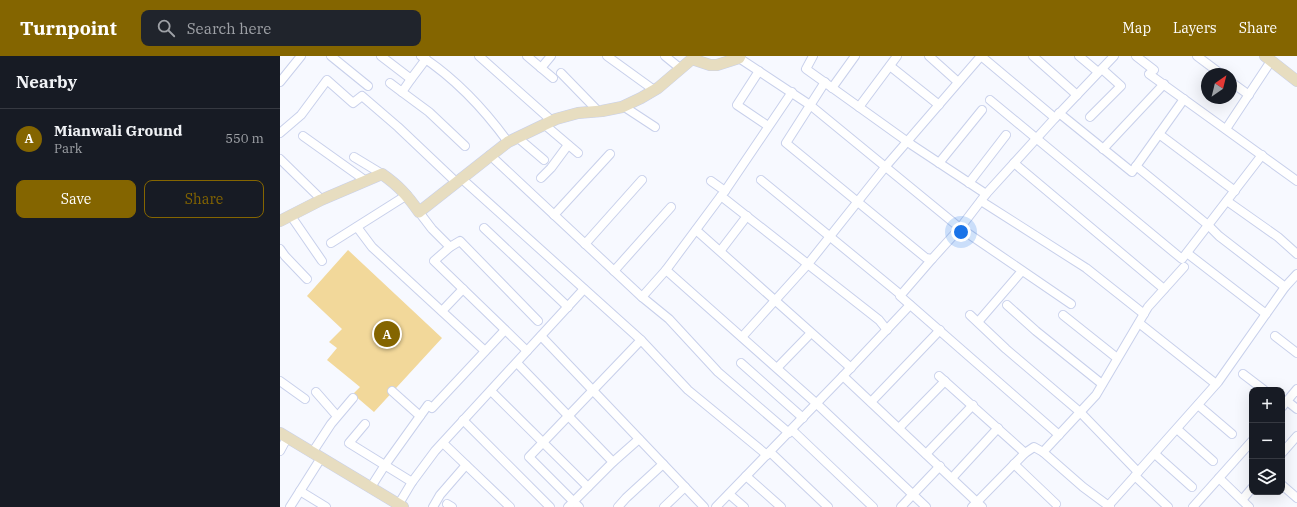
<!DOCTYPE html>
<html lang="en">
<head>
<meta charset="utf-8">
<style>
	:root { --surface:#171b24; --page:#20242c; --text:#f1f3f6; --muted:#9ea1a6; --line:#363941; --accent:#846500 }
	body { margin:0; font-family:"IBM Plex Serif",serif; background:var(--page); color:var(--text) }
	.controls { position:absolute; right:12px; bottom:12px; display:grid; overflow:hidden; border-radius:8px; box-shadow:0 4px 16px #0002 }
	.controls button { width:36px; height:36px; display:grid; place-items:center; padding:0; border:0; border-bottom:1px solid var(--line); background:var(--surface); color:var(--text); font:20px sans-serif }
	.compass { position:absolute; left:921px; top:12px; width:36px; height:36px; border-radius:50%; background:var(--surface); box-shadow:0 4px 16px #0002; rotate:35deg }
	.you { position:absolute; left:681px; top:176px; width:14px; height:14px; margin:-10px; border:3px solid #fff; border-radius:50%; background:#1a73e8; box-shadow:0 0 0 6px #1a73e833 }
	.badge { display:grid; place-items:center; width:26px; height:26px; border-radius:50%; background:var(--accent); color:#fff; font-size:13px; font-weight:700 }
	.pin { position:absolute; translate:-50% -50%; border:2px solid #fff; box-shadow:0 1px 4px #0006 }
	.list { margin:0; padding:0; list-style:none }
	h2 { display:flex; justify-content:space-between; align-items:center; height:52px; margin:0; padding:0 16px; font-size:17px }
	h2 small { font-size:13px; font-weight:400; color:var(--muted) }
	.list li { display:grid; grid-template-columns:26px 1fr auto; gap:12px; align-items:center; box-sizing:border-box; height:60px; padding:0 16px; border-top:1px solid var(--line) }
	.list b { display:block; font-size:15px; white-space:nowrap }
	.list p { margin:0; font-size:13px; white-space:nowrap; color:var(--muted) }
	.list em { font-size:13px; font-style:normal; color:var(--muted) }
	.actions { display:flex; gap:8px; padding:12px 16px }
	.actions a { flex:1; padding:9px 0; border:1px solid var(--accent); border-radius:8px; text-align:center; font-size:14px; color:var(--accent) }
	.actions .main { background:var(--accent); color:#fff }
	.icon { flex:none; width:22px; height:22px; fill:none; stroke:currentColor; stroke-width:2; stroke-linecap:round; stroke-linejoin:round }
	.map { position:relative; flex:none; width:1017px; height:451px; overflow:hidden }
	header { display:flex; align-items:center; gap:24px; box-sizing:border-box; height:56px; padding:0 20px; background:var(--accent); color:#fff }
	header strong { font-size:19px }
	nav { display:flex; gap:22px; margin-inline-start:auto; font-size:14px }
	.search { width:280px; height:36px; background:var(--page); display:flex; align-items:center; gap:10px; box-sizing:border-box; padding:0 14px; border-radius:8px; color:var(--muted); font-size:15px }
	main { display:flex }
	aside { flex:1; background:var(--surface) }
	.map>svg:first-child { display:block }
	.green { fill:#f2d89a }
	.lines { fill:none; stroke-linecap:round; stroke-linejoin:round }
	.street-casing { stroke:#c8d0eb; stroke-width:10 }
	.secondary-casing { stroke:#c8d0eb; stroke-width:12 }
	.street { stroke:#fff; stroke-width:8 }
	.secondary { stroke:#e7ddc0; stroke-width:11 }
</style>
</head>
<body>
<header>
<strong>Turnpoint</strong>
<div class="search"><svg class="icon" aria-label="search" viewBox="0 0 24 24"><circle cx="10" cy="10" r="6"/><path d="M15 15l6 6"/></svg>Search here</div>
<nav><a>Map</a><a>Layers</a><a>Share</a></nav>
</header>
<main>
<aside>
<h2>Nearby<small></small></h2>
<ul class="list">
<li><span class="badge">A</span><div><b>Mianwali Ground</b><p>Park</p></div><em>550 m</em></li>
</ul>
<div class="actions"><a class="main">Save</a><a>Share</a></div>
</aside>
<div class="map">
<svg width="1017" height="451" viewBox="0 0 1017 451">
	<rect width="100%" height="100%" fill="#f7f9ff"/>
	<polygon class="green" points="68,194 162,282 94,356 73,338 80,331 47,304 57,292 49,286 62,273 27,240"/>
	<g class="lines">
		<g class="street-casing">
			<g id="street">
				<polyline points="51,0 88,30"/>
				<polyline points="101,0 131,23 146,3"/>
				<path d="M141,0C176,23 204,53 228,86"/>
				<polyline points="199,0 272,65"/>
				<polyline points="247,0 273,22"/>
				<polyline points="327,0 374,34"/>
				<polyline points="385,0 401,13"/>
				<polyline points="533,0 526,13 632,89 706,138"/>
				<polyline points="649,0 678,26"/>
				<polyline points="701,0 775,62"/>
				<polyline points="753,0 797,39"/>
				<polyline points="799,0 818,16"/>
				<polyline points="856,0 874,14 869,18 1017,125"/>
				<polyline points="917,0 941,18"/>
				<polyline points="459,2 530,49 680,172 791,248"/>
				<polyline points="610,10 659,49"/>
				<polyline points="261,12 271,0"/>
				<polyline points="479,15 457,49 488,70"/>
				<polyline points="281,17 318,55"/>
				<polyline points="0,26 21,0"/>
				<polyline points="545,26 506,87 646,202 652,203 680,172 706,138 775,62 834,0"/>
				<polyline points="951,26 969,39"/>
				<polyline points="110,27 122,36 131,23"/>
				<polyline points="552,32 575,0"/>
				<polyline points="122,36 149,56 185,90"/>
				<polyline points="710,44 902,203 982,99"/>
				<polyline points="343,50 375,71"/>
				<polyline points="579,51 617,0"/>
				<polyline points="779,57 852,116 904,43"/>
				<polyline points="810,61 841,30 822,13"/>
				<polyline points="265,69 298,97"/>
				<polyline points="946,73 991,5"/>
				<polyline points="0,77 21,59 47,24 73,47 82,40 118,71 176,126"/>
				<polyline points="879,78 955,135"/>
				<polyline points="23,80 86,125"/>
				<polyline points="237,81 264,104"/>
				<polyline points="823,93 884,28"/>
				<polyline points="210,99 362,241"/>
				<polyline points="74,101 102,118"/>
				<polyline points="0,103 42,144"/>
				<polyline points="659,107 702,54"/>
				<polyline points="734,107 884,233"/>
				<polyline points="856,110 928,169 939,180 1005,231"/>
				<polyline points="181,122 361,284 408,334 487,399"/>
				<polyline points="261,122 271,112 288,89"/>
				<polyline points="481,124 621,239"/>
				<polyline points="431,125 445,135 441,140 599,264 607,274"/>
				<polyline points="689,127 726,79"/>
				<polyline points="445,135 512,36"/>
				<polyline points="441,140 386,214 362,241 389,263 438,316 509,377"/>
				<polyline points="701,145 806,212 864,258"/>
				<polyline points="947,145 998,181 1017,198"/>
				<polyline points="139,156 152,173 170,191"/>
				<polyline points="274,159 330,98"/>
				<polyline points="11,160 42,205"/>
				<polyline points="77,171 92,191 205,295"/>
				<polyline points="204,172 288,251"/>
				<polyline points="416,174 571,312"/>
				<polyline points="51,187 127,139"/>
				<polyline points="305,188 362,124"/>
				<polyline points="0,193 5,200 27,223"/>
				<polyline points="441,194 467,160"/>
				<polyline points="907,197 986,258"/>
				<polyline points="652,203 620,240 779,379"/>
				<polyline points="386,214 537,348 646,451"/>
				<polyline points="334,215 391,151"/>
				<polyline points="727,249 756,275 822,328"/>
				<polyline points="162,255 183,233"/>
				<polyline points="690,259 726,293 800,356 858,416 855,420 888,451"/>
				<polyline points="783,259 837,302"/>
				<polyline points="698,266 742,215"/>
				<polyline points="859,267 936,328"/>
				<polyline points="261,280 424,451"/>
				<polyline points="995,280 1017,297"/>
				<polyline points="462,281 528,208 606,110 701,0"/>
				<polyline points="247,295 154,205 170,191 180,185 258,265"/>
				<polyline points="237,307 333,406"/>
				<polyline points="461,307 523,362"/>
				<polyline points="497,312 531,277"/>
				<polyline points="963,318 984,334"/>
				<polyline points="563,320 702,451"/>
				<polyline points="659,320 745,397"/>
				<polyline points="0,325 25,343"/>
				<polyline points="112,335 140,360"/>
				<polyline points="211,335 308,431"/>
				<polyline points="36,336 57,360"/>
				<polyline points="1007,345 1017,353"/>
				<polyline points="591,346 660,274"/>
				<polyline points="918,349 952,378"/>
				<polyline points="1002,351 1017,333"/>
				<polyline points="183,364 270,451"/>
				<polyline points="85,368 69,387 132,426"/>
				<polyline points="619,372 665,325"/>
				<polyline points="897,373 933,405"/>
				<polyline points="512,374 593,451"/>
				<polyline points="163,387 230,451"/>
				<polyline points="0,395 7,382"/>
				<polyline points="490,396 548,451"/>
				<polyline points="763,396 816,339 868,251 904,211"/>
				<polyline points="32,397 51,368 73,342"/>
				<polyline points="1002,397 1017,380"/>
				<polyline points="646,398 693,349"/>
				<polyline points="875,398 912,431"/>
				<polyline points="734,408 776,448"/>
				<polyline points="858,416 938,326 1005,231 1017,218"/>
				<polyline points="466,420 501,451"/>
				<polyline points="672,422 718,372"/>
				<polyline points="939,422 969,451"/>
				<polyline points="1002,429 1017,442"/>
				<polyline points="91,431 105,409 148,349 152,352 225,274"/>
				<polyline points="20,435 46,451"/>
				<polyline points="449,438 464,451"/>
				<polyline points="962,444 972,432"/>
				<polyline points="167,448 172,451"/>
				<polyline points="829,449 855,420"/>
				<polyline points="10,451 41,402"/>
				<polyline points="117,451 132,426 155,395 304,233"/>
				<polyline points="153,451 160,439 186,409"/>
				<polyline points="288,451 333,406 359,383"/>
				<polyline points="299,451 249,401 361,284"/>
				<polyline points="338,451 346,442 383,408"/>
				<polyline points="384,451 405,431"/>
				<polyline points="436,451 563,320 630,249"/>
				<polyline points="621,451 660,410"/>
				<polyline points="692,451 745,397 754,391 763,396 803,431 830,451"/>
				<polyline points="913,451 972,385"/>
			</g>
		</g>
		<g class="secondary-casing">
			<g id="secondary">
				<polyline points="985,0 1017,25"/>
				<path d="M0,165L41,144L102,118C119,130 127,139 139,156L228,86L276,63L298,57L322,55L342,51L361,42L378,32L412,3L430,9H437L459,2L460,0"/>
				<polyline points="0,377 123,451"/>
			</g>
		</g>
		<use href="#street" class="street"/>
		<use href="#secondary" class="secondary"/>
	</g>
</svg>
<div class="controls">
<button>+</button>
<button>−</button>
<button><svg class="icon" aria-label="layers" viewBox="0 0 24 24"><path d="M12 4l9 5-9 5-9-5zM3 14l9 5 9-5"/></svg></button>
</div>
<svg class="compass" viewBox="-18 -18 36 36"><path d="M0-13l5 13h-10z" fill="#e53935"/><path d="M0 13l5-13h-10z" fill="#9ea1a6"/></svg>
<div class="you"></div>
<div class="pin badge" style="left:107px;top:278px">A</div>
</div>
</main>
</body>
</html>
